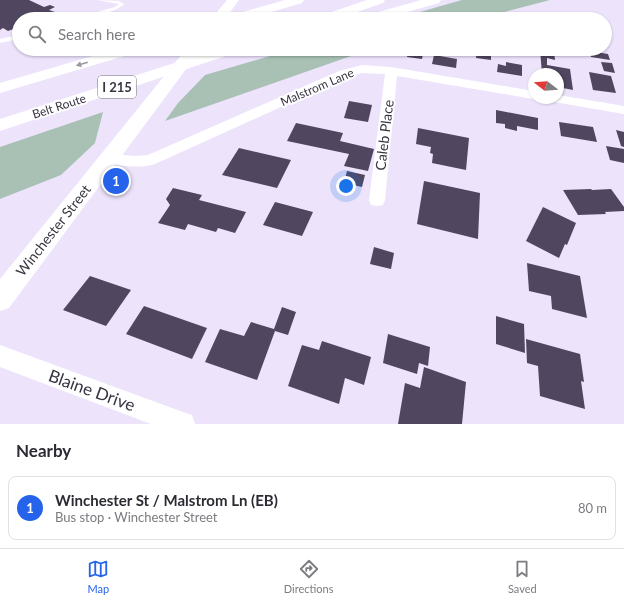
<!DOCTYPE html>
<html lang="en">
<head>
<meta charset="utf-8">
<style>
	:root { --surface:#fff; --page:#f7f7f7; --text:#2b2b33; --muted:#7c7c81; --line:#e1e1e2; --accent:#2563eb }
	body { margin:0; font-family:Lato,sans-serif; background:var(--page); color:var(--text) }
	.compass { position:absolute; left:528px; top:68px; width:36px; height:36px; border-radius:50%; background:var(--surface); box-shadow:0 1px 3px #0004; rotate:287deg }
	.you { position:absolute; left:346px; top:186px; width:14px; height:14px; margin:-10px; border:3px solid #fff; border-radius:50%; background:#1a73e8; box-shadow:0 0 0 6px #1a73e833 }
	.badge { display:grid; place-items:center; width:26px; height:26px; border-radius:50%; background:var(--accent); color:#fff; font-size:13px; font-weight:700 }
	.pin { position:absolute; translate:-50% -50%; border:2px solid #fff; box-shadow:0 1px 4px #0006 }
	.list { margin:0; padding:0; list-style:none }
	h2 { display:flex; justify-content:space-between; align-items:center; height:52px; margin:0; padding:0 16px; font-size:17px }
	h2 small { font-size:13px; font-weight:400; color:var(--muted) }
	.list li { display:grid; grid-template-columns:26px 1fr auto; gap:12px; align-items:center; box-sizing:border-box; height:64px; margin:0 8px 8px; padding:0 8px; border:1px solid var(--line); border-radius:8px }
	.list b { display:block; font-size:15px; white-space:nowrap }
	.list p { margin:0; font-size:13px; white-space:nowrap; color:var(--muted) }
	.list em { font-size:13px; font-style:normal; color:var(--muted) }
	.icon { flex:none; width:22px; height:22px; fill:none; stroke:currentColor; stroke-width:2; stroke-linecap:round; stroke-linejoin:round }
	.map { position:relative; flex:none; width:624px; height:424px; overflow:hidden }
	.search { position:absolute; background:var(--surface); box-shadow:0 1px 3px #0004; left:12px; right:12px; top:12px; height:44px; display:flex; align-items:center; gap:10px; box-sizing:border-box; padding:0 14px; border-radius:22px; color:var(--muted); font-size:15px }
	.sheet { height:124px; background:var(--surface) }
	nav { display:flex; justify-content:space-around; align-items:center; box-sizing:border-box; height:56px; border-top:1px solid var(--line); background:var(--surface); font-size:11px; color:var(--muted) }
	nav a { display:grid; justify-items:center; gap:2px }
	nav .on { color:var(--accent) }
	.map>svg:first-child { display:block }
	.green { fill:#a9c1b5 }
	.building { fill:#50465f }
	.lines { fill:none; stroke-linecap:round; stroke-linejoin:round }
	.service { fill:#fff; fill-rule:evenodd }
	.minor { fill:#fff; fill-rule:evenodd }
	.secondary { fill:#fff; fill-rule:evenodd }
	.motorway { fill:#fff; fill-rule:evenodd }
	.oneway { fill:#9c9aa0 }
	.labels { text-anchor:middle; dominant-baseline:central; stroke-width:4; stroke-linejoin:round; paint-order:stroke }
	.far-street-label { font-size:12px; fill:#383440; stroke:#fff }
	.shield { fill:#fff; stroke:#747179; stroke-width:1 }
	.shield-label { font-size:13px; font-weight:bold; fill:#383440 }
	.street-label { font-size:14px; fill:#383440; stroke:#fff }
	.near-street-label { font-size:17px; fill:#383440; stroke:#fff }
</style>
</head>
<body>
<div class="map">
<svg width="624" height="424" viewBox="0 0 624 424">
	<rect width="100%" height="100%" fill="#ede4fc"/>
	<g class="green">
		<polygon points="462,0 550,0 478,19 395,19"/>
		<polygon points="294,49 371,49 165,121 178,103 205,75"/>
		<polygon points="103,112 95,143 61,175 0,199 0,147"/>
	</g>
	<g class="building">
		<polygon points="0,0 29,0 44,7 50,5 55,7 49,10 55,12 38,19 19,19 19,27 8,31 3,28 0,30"/>
		<polygon points="409,49 424,49 422,59 407,57"/>
		<polygon points="438,49 455,49 454,53"/>
		<polygon points="477,49 491,49 491,60 476,58"/>
		<polygon points="540,49 554,51 555,60 547,58 547,65 570,69 573,90 558,87 558,74 542,74"/>
		<polygon points="589,51 608,54 610,60 591,57"/>
		<polygon points="434,55 457,59 456,68 432,64"/>
		<polygon points="506,62 522,65 522,76 497,72 498,64 506,66"/>
		<polygon points="601,62 612,63 615,73 604,71"/>
		<polygon points="589,72 611,76 616,93 593,90"/>
		<polygon points="349,101 372,105 368,122 344,118"/>
		<polygon points="496,110 538,118 538,130 517,126 517,131 505,128 505,124 496,123"/>
		<polygon points="559,122 593,127 597,142 561,136"/>
		<polygon points="296,123 343,133 340,141 374,149 368,171 344,166 349,154 287,141"/>
		<polygon points="418,128 469,138 466,170 432,163 433,154 430,153 431,147 416,144"/>
		<polygon points="616,130 624,132 624,147 621,146"/>
		<polygon points="606,146 624,149 624,163 610,160"/>
		<polygon points="239,148 291,160 277,188 222,175"/>
		<polygon points="347,171 365,175 362,187 344,183"/>
		<polygon points="424,181 480,193 478,239 417,224"/>
		<polygon points="173,188 202,195 199,200 246,212 235,233 218,228 216,232 188,224 185,230 158,223 170,205 166,199"/>
		<polygon points="591,189 592,190 611,189 624,207 624,211 605,212 606,214 578,215 563,190"/>
		<polygon points="275,202 313,212 302,236 263,225"/>
		<polygon points="543,207 576,223 567,245 565,244 559,258 526,241"/>
		<polygon points="374,247 394,253 391,269 370,264"/>
		<polygon points="527,263 580,276 587,318 552,309 551,296 529,291"/>
		<polygon points="90,276 131,290 106,326 63,310"/>
		<polygon points="144,306 207,328 192,359 126,334"/>
		<polygon points="282,307 296,312 288,335 275,331 257,380 205,362 220,329 244,336 251,322 274,329"/>
		<polygon points="496,316 524,324 525,353 496,344"/>
		<polygon points="388,334 430,347 428,366 419,363 417,374 383,363"/>
		<polygon points="526,339 580,354 584,382 581,381 585,409 540,396 538,366 527,363"/>
		<polygon points="322,341 371,357 364,385 345,378 339,404 288,386 302,345 319,350"/>
		<polygon points="424,367 466,382 462,424 398,424 405,383 420,388"/>
	</g>
	<g class="lines">
		<g class="service">
			<path d="M97,0L119,1L124,4C115,13 85,19 72,19L115,7L119,4Z"/>
			<polygon points="19,35 19,39 0,43 0,39"/>
		</g>
		<g class="minor">
			<path d="M362,65L391,67L534,91V98H538L534,99L397,76L385,200L383,205L377,206L371,205L369,200L385,74L362,73L347,77L155,164C139,169 119,166 104,162L101,158L104,154L109,153L133,156L148,155L339,71Z"/>
			<polygon points="558,95 624,106 624,114 554,102 549,101 548,98 558,98"/>
			<polygon points="0,345 183,412 192,415 195,424 151,424 0,367"/>
		</g>
		<g class="secondary">
			<polygon points="227,0 239,0 225,19 211,19"/>
			<polygon points="186,49 201,49 9,308 0,311 0,279"/>
		</g>
		<g class="motorway">
			<polygon points="285,0 304,0 302,3 248,19 227,19 229,16"/>
			<polygon points="367,0 385,0 383,3 337,19 318,19 320,16"/>
			<polygon points="421,0 441,0 439,3 383,19 362,19 364,16"/>
			<polygon points="117,49 140,49 138,52 0,93 0,83"/>
			<polygon points="218,49 240,49 238,52 0,131 0,119"/>
		</g>
	</g>
	<defs><path id="oneway-solid" d="M-6-.8H1V-3.2L6.5 0L1 3.2V.8H-6Z"/></defs>
	<use class="oneway" href="#oneway-solid" transform="translate(82 64) rotate(164)"/>
	<g class="labels">
		<g class="far-street-label">
			<text transform="translate(317 87) rotate(-23)">Malstrom Lane</text>
			<text transform="translate(59 106) rotate(-18)">Belt Route</text>
		</g>
		<rect class="shield" x="98" y="76" width="38" height="22" rx="3"/>
		<g class="shield-label">
			<text x="117" y="87">I 215</text>
		</g>
		<g class="street-label">
			<text transform="translate(384 135) rotate(-83)">Caleb Place</text>
			<text transform="translate(53 230) rotate(-52)">Winchester Street</text>
		</g>
		<g class="near-street-label">
			<text transform="translate(92 390) rotate(20)">Blaine Drive</text>
		</g>
	</g>
</svg>
<svg class="compass" viewBox="-18 -18 36 36"><path d="M0-13l5 13h-10z" fill="#e53935"/><path d="M0 13l5-13h-10z" fill="#7c7c81"/></svg>
<div class="you"></div>
<div class="pin badge" style="left:116px;top:181px">1</div>
<div class="search"><svg class="icon" aria-label="search" viewBox="0 0 24 24"><circle cx="10" cy="10" r="6"/><path d="M15 15l6 6"/></svg>Search here</div>
</div>
<section class="sheet">
<h2>Nearby<small></small></h2>
<ul class="list">
<li><span class="badge">1</span><div><b>Winchester St / Malstrom Ln (EB)</b><p>Bus stop · Winchester Street</p></div><em>80 m</em></li>
</ul>
</section>
<nav>
<a class="on"><svg class="icon" aria-label="map" viewBox="0 0 24 24"><path d="M3 6l6-2 6 2 6-2v14l-6 2-6-2-6 2zM9 4v14M15 6v14"/></svg>Map</a>
<a><svg class="icon" aria-label="directions" viewBox="0 0 24 24"><path d="M12 3l9 9-9 9-9-9zM9 14v-3h6M13 9l2 2-2 2"/></svg>Directions</a>
<a><svg class="icon" aria-label="saved" viewBox="0 0 24 24"><path d="M7 4h10v16l-5-4-5 4z"/></svg>Saved</a>
</nav>
</body>
</html>
